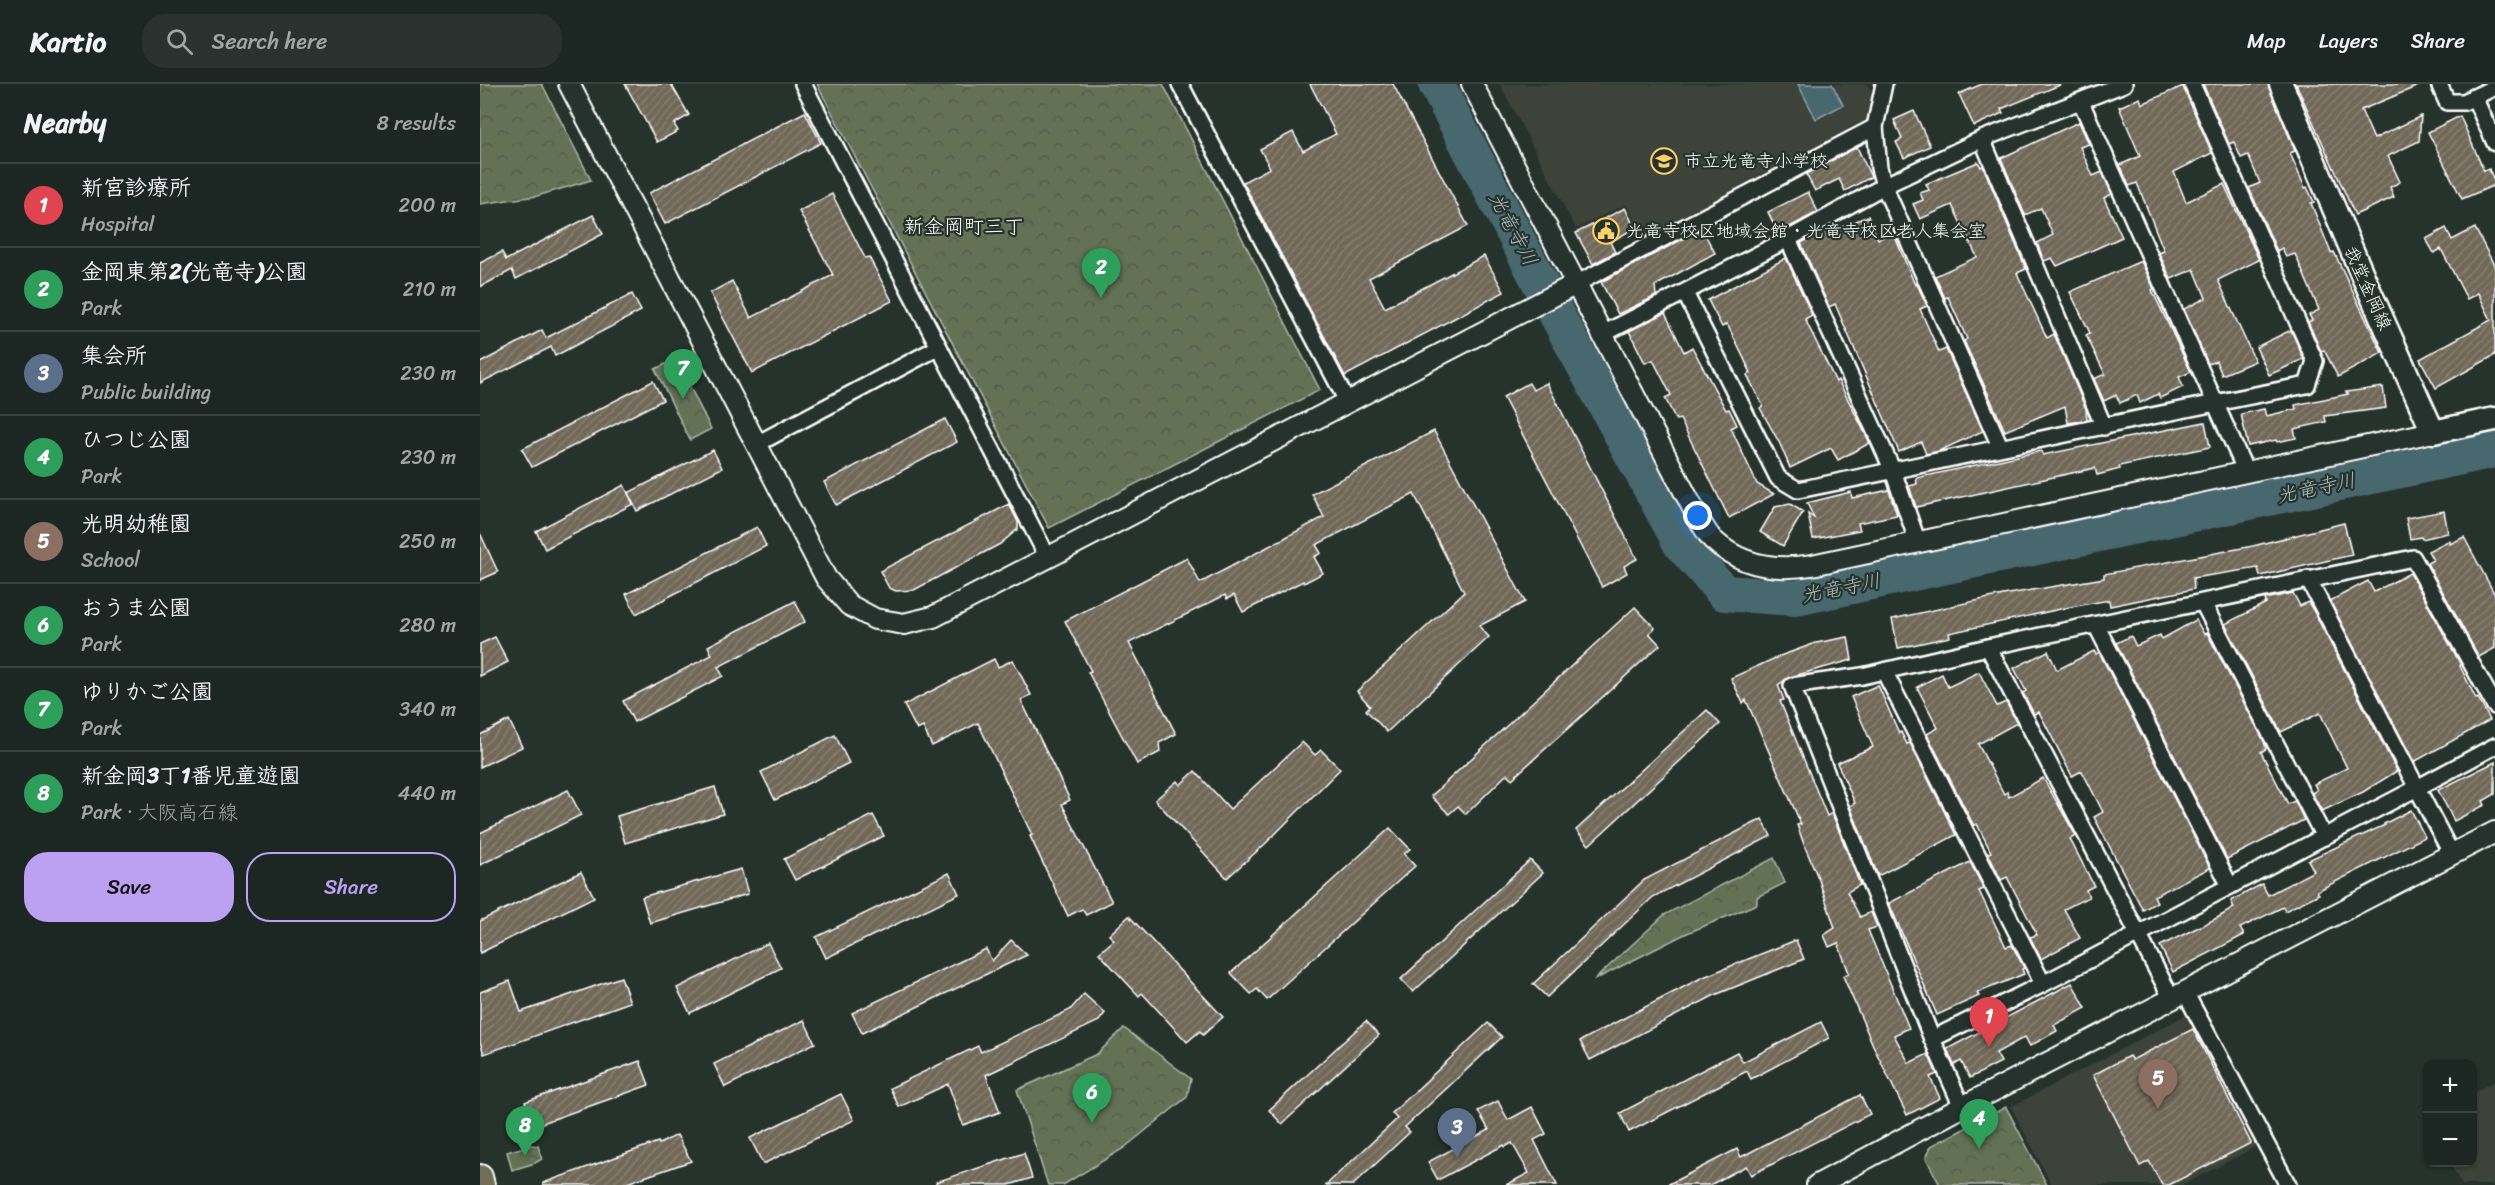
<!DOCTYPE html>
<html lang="en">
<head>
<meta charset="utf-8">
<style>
	:root { --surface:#1c2622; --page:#29322f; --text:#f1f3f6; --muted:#a0a5a5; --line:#3a4340; --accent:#bca0f2 }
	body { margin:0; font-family:Sriracha,"Klee One",sans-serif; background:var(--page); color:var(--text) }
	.controls { position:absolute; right:18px; bottom:18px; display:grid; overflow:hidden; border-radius:12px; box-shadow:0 2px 4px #0004 }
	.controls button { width:54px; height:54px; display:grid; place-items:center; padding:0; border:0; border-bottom:2px solid var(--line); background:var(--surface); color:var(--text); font:30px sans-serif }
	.you { position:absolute; left:1218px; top:432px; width:21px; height:21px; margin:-15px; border:4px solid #fff; border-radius:50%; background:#1a73e8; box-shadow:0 0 0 9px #1a73e833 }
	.badge { display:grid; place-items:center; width:39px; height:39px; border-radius:50%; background:var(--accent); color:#fff; font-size:20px; font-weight:700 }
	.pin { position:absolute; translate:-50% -50px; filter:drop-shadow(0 2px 3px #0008) }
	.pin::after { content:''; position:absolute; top:32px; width:21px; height:18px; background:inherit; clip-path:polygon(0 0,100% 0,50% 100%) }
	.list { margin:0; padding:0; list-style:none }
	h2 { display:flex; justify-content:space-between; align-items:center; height:78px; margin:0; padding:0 24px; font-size:26px }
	h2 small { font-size:20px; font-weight:400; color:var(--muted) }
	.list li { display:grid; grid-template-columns:39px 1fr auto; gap:18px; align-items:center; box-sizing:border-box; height:84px; padding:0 24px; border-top:2px solid var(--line) }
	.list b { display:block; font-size:22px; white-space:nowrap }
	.list p { margin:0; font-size:20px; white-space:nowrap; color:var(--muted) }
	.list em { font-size:20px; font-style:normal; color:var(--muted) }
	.actions { display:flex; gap:12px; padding:18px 24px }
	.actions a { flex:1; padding:14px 0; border:2px solid var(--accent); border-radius:24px; text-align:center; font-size:21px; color:var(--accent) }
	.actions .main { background:var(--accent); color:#111 }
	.icon { flex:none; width:33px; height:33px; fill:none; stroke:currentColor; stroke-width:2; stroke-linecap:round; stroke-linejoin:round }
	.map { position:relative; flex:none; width:2015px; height:1101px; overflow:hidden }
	header { display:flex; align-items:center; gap:36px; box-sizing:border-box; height:84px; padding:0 30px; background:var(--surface); border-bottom:2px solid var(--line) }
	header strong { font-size:28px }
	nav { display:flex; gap:33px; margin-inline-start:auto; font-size:21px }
	.search { width:420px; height:54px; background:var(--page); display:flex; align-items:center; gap:15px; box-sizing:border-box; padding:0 21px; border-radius:24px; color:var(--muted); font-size:22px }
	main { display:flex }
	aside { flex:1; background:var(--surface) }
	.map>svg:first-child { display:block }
	.built { fill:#3c433a }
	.park { fill:url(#park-crowns); stroke:#b1b8aa; stroke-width:1.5 }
	.water { fill:#47686e; stroke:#91a4a8; stroke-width:1.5 }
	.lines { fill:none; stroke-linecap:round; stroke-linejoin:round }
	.river { stroke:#47686e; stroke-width:36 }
	.building { fill:url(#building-hatch); stroke:#fff; stroke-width:1.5 }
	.minor-casing { stroke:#fff; stroke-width:20 }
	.tertiary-casing { stroke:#fff; stroke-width:24 }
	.secondary-casing { stroke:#fff; stroke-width:27 }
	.primary-casing { stroke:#fff; stroke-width:28 }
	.minor { stroke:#26332d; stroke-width:15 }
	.tertiary { stroke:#26332d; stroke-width:20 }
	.secondary { stroke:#26332d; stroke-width:22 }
	.primary { stroke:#716e59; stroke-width:24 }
	.labels { text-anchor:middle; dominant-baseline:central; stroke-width:4.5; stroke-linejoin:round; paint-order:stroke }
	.poi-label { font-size:18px; fill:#fff; stroke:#26332d; text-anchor:start }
	.street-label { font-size:18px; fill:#fff; stroke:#26332d }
	.neighbourhood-label { font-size:20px; fill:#fff; stroke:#26332d }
	.water-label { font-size:20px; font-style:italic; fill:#acbbbe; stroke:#26332d }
</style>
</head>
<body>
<header>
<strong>Kartio</strong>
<div class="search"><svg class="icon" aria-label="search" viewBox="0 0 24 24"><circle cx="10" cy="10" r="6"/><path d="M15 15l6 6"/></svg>Search here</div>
<nav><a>Map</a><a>Layers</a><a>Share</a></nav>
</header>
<main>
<aside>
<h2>Nearby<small>8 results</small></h2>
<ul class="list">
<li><span class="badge" style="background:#e0444e">1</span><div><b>新宮診療所</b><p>Hospital</p></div><em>200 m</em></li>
<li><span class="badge" style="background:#2e9e5b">2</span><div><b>金岡東第2(光竜寺)公園</b><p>Park</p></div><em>210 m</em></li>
<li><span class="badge" style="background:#5c6f8a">3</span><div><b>集会所</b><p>Public building</p></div><em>230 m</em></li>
<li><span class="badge" style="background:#2e9e5b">4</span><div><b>ひつじ公園</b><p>Park</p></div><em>230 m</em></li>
<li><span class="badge" style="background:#8d6e63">5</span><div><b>光明幼稚園</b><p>School</p></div><em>250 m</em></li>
<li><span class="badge" style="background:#2e9e5b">6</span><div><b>おうま公園</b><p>Park</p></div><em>280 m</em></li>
<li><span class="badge" style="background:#2e9e5b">7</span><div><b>ゆりかご公園</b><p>Park</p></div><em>340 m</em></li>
<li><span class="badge" style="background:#2e9e5b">8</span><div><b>新金岡3丁1番児童遊園</b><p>Park · 大阪高石線</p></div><em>440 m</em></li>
</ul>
<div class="actions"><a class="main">Save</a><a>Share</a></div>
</aside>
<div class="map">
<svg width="2015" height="1101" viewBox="0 0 2015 1101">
	<defs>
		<pattern id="park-crowns" width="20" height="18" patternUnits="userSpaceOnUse" patternTransform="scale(1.5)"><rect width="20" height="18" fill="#637254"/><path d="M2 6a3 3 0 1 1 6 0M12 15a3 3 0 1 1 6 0" fill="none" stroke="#555b4f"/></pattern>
		<pattern id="building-hatch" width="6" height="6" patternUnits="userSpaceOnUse" patternTransform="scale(1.5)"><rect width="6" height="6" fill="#716859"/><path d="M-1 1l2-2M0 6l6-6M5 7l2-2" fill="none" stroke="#867f72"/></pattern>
	</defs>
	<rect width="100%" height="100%" fill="#26332d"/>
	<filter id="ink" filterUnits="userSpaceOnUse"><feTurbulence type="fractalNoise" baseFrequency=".0167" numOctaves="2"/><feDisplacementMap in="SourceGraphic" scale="12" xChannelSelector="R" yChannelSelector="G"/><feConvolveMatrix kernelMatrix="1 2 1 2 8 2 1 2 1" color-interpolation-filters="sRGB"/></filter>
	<g filter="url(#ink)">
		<g class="built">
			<polygon points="1020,0 1387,0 1396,13 1389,34 1164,153 1146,120 1096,145"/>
			<polygon points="1708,930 1777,1062 1703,1101 1572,1101 1531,1023"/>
			<polygon points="2015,997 2015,1101 1982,1101 1970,1079 1992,1078 1993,1009"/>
		</g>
		<g class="park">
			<polygon points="0,0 62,0 111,96 57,112 0,120"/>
			<polygon points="337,0 683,0 840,306 569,444"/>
			<polygon points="196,275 231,345 210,356 175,285"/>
			<polygon points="1294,774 1305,799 1277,813 1277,820 1205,850 1114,896 1184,831"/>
			<polygon points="644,944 711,995 707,1013 644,1064 583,1101 568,1101 537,1006 617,970"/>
			<polygon points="1526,1023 1567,1101 1460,1101 1446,1074 1451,1062"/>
			<polygon points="51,1061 58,1062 62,1075 55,1079 32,1086 27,1068"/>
		</g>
		<polygon class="water" points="1318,0 1352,0 1363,21 1336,35"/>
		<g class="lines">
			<polyline class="river" points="956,0 1079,235 1201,460 1244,509 1316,514 2015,366"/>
		</g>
		<g class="building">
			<polygon points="145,0 191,0 209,31 194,40 198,47 177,58"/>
			<polygon points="830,0 913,0 988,142 889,194 905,224 1004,172 1024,208 865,292 763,98 790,84 780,65 813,48 823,67 856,50"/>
			<polygon points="1502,0 1580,0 1580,1 1521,25 1523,29 1494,42 1479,10"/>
			<polygon points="1723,0 1788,0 1815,67 1810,69 1825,104 1827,103 1834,118 1831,119 1851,169 1854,168 1902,269 1858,293 1844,266 1841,267 1828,238 1832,236 1829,231 1839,226 1815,170 1806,173 1802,164 1797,167 1769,104 1780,99 1768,71 1761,74 1754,58 1749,60"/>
			<polygon points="1816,0 1943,0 1881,26 1894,55 1941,32 1939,57 1908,72 1920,98 1910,103 1914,113 1875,131"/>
			<polygon points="1703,2 1732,69 1694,88 1706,118 1744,100 1779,176 1738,196 1775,277 1742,291 1736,277 1728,280 1704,225 1726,214 1714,185 1691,195 1679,169 1684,167 1657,99 1649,102 1640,81 1660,72 1639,23 1660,14 1662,20"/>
			<polygon points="1434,27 1450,62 1424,74 1416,58 1422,55 1414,36"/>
			<polygon points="325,28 341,59 185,140 169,109"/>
			<polygon points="1980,32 2004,87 2009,85 2015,98 2015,101 1982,115 1948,48"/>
			<polygon points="1599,38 1609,60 1600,63 1613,92 1622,88 1632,110 1624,114 1642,153 1577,182 1572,174 1564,177 1557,159 1573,151 1561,124 1545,131 1521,74"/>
			<polygon points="1377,63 1391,93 1365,107 1359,95 1335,107 1326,90"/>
			<polygon points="1498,78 1501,83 1503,82 1546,185 1537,189 1541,198 1567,254 1574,250 1606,325 1607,336 1588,339 1585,322 1525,347 1484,257 1487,255 1468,213 1465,214 1455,192 1497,173 1472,121 1440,135 1433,120 1443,116 1440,109 1449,106 1446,100"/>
			<polygon points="1328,108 1338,128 1298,149 1288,128"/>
			<polygon points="352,110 385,174 389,173 412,217 272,289 230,209 252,197 271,234 353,191 319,127"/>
			<polygon points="1145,124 1155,144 1130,158 1135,168 1113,180 1096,149"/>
			<polygon points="113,131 123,150 36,195 32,186 0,203 0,179 22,168 26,176"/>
			<polygon points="1388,132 1398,155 1413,148 1435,201 1437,200 1447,222 1440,225 1459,268 1466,265 1503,347 1459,367 1446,370 1441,358 1419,368 1355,220 1349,223 1321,159 1346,145 1348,149"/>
			<polygon points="1966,144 1972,156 1995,144 2015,183 2015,271 1956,304 1940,275 2011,236 1998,209 1987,215 1961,165 1954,169 1946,155"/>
			<polygon points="1222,145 1235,169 1175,202 1176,212 1138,230 1121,198"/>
			<polygon points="1306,174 1332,231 1325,235 1356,298 1358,296 1390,359 1358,376 1351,364 1310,384 1300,360 1280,324 1283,322 1267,291 1271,289 1247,240 1242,243 1228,216"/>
			<polygon points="1661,177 1674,205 1672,206 1711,288 1699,293 1703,303 1680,314 1678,310 1660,319 1657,311 1640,319 1636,311 1624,317 1614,295 1625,290 1606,251 1610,249 1590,208"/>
			<polygon points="152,210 161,227 75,272 71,263 0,299 0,279 62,246 66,254"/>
			<polygon points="1185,229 1204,268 1212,263 1246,326 1249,325 1257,341 1251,344 1277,400 1294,410 1249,434 1200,335 1196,336 1185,314 1191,311 1173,276 1165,279 1149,247"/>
			<polygon points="1811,246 1824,275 1789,291 1776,263"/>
			<polygon points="173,297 183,316 52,383 42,365"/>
			<polygon points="1049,299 1053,306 1067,299 1157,475 1144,482 1147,489 1122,503 1023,313"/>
			<polygon points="1903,303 1906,324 1845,332 1846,338 1814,345 1816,354 1797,358 1796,356 1768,362 1761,330 1784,325 1786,332 1816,325 1815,321 1868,310 1866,308"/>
			<polygon points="465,335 477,358 356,421 344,398"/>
			<polygon points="1725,338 1730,363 1639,382 1640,385 1617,391 1615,384 1436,423 1429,402 1437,400 1436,394 1561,367 1563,371"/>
			<polygon points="954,347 1045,518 999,542 1009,553 907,648 886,626 890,622 877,607 984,508 934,410 836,461 841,469 834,473 843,489 824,499 823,497 763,528 754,511 747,515 745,511 649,559 696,650 679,659 680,668 657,680 608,588 611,587 585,537 707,474 720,499 844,433 832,410"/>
			<polygon points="233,366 242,384 157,427 148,409"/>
			<polygon points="144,401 153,420 65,465 56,447"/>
			<polygon points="1409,406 1417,431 1378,439 1380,446 1333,455 1328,430 1334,434 1327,419 1371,408 1372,414"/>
			<polygon points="529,420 538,438 538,445 520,460 434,506 416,507 409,504 400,487"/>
			<polygon points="1310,420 1323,428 1303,462 1280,448 1295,423"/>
			<polygon points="1964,427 1968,449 1942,455 1941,453 1930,455 1926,434"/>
			<polygon points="1864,439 1872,471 1780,492 1778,484 1713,494 1714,505 1630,522 1629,516 1585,524 1469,549 1470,553 1418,564 1412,535 1523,511 1624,494 1624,490 1773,462"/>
			<polygon points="277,443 286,462 156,530 146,510"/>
			<polygon points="0,449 18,488 0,496"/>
			<polygon points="1984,453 2015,511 2015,564 1999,573 1947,479 1953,476 1948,467 1970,456 1970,460"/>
			<polygon points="1930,489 1981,581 1980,582 1996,615 1998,614 2010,636 1934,678 1850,517 1888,497 1894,508"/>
			<polygon points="1813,509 1820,522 1828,518 1833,526 1917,687 1883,708 1842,727 1832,709 1837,706 1834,700 1867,684 1840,629 1801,648 1745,540 1786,519 1785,515"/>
			<polygon points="315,517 325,538 238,583 243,592 154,638 143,617 232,571 228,562"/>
			<polygon points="1155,523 1175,544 1169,549 1180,561 1032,695 1027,690 986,730 978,722 969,730 951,712"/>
			<polygon points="1716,536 1724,550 1727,549 1784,657 1786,665 1781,668 1808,720 1815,717 1824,736 1747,775 1636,559 1651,552 1656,562 1680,551 1682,555"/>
			<polygon points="15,553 28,578 0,592 0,560"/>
			<polygon points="1368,553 1372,576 1310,593 1298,601 1304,616 1300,617 1347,732 1352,729 1380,801 1367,808 1380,833 1391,828 1397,843 1388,846 1429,944 1414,951 1429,979 1448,970 1457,990 1450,993 1460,1014 1427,1031 1396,968 1363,892 1369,889 1358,859 1349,863 1344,851 1355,844 1339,796 1325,763 1317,741 1321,740 1266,616 1263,619 1251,594 1300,572 1336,559"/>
			<polygon points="1568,567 1577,586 1614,567 1616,570 1619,568 1730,784 1674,812 1677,818 1663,826 1614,733 1623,728 1602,687 1592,692 1559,628 1554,630 1543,609 1546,607 1534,584"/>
			<polygon points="514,575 518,583 533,576 551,611 541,616 590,716 582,720 632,818 606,831 602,825 588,832 550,752 552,751 498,639 452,662 443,643 437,646 424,621"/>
			<polygon points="1499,588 1517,622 1526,618 1537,639 1498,660 1524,710 1527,708 1529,713 1563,694 1596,752 1590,755 1614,802 1606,806 1609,813 1584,825 1600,854 1561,875 1550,853 1557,851 1527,793 1521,796 1508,769 1511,768 1497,740 1494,742 1447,650 1458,644 1437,603 1462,590 1468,603"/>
			<polygon points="1398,601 1419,649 1421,648 1427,660 1430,659 1476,751 1398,792 1370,722 1375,719 1357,679 1393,663 1371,613"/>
			<polygon points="1227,626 1240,640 1109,761 1096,746"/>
			<polygon points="29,636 42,663 0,683 0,651"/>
			<polygon points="355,651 369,679 295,716 281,688"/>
			<polygon points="822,658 835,671 841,666 860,685 785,760 747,794 675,716 697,697 700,701 715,687 750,725"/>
			<polygon points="2015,678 2015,710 2003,717 2005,721 1974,737 1958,706"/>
			<polygon points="235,703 243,730 145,759 137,732"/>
			<polygon points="88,706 101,731 0,781 0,749"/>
			<polygon points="1931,726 1945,753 1837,807 1839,810 1805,827 1803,823 1760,844 1764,851 1693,888 1680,862 1737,834 1754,824 1751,817 1782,800 1788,811 1834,787 1828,776 1905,741 1904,740"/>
			<polygon points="393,731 404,752 315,796 304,775"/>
			<polygon points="1282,735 1291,752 1173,813 1067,913 1053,900 1164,796"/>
			<polygon points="910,744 930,765 924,770 935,782 787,916 777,905 771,910 751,889"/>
			<polygon points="1050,776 1063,789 933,908 921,895"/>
			<polygon points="1490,778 1504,805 1499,807 1526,863 1532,861 1544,884 1542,885 1544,890 1497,909 1499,912 1457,931 1409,819"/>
			<polygon points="261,785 268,810 170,839 162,813"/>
			<polygon points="101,788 114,813 0,869 0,837"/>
			<polygon points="469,789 479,810 346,874 336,853"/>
			<polygon points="649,832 743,933 723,951 720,947 707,958 662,909 659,912 619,869 634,856 629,851"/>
			<polygon points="531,856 547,871 382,949 372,929 506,865 512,877"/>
			<polygon points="1316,856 1324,875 1235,911 1110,976 1100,957 1221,894"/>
			<polygon points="288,859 301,884 210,929 197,904"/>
			<polygon points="141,893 150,918 4,970 0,958 0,908 30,897 41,928"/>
			<polygon points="1592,899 1606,924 1574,941 1577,947 1550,962 1545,953 1516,969 1521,978 1490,994 1481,977 1474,981 1467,965"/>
			<polygon points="604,910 625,929 619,937 506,991 520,1028 483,1041 468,1000 419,1023 410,1004 498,962 501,968 590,926"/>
			<polygon points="324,936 335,959 245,1003 234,980"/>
			<polygon points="886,937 899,951 802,1040 789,1026"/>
			<polygon points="1341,938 1349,954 1271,995 1267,987 1149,1048 1140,1029 1257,968 1263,978"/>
			<polygon points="1008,939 1022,953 925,1043 930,1048 873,1101 846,1101 917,1035 912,1029"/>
			<polygon points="1713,945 1771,1059 1689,1101 1682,1101 1669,1077 1660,1082 1613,991 1649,972 1652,976"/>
			<polygon points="160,977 169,1001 54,1042 45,1018"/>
			<polygon points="361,1010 374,1036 283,1080 270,1054"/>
			<polygon points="1380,1011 1390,1030 1271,1091 1266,1082 1230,1101 1187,1101 1257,1065 1261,1073"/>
			<polygon points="1018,1017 1028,1036 1052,1023 1066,1050 1054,1056 1077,1101 1026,1101 1049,1089 1032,1059 1025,1063 1024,1061 958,1096 948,1078 1009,1046 998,1027"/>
			<polygon points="197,1051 211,1077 141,1101 63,1101 63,1099 178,1058 179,1060"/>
			<polygon points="544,1069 552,1094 529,1101 456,1101 456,1098"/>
		</g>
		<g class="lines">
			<g class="minor-casing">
				<g id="minor">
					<polyline points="323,0 568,474"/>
					<polyline points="700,0 867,317"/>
					<polyline points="1404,0 1395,43 1399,84 1404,102 1520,362"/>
					<polyline points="1959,0 1967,18 1984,18 2015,3"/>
					<polyline points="1994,13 2015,59"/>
					<polyline points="1601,18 1766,388"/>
					<polyline points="1502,55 1624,343"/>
					<polyline points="1308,155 1413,387 1438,459"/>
					<polyline points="1096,200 1395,43"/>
					<path d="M1205,209L1298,394L1318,406C1488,372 1657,333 1827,301L1835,277L1712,0"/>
					<polyline points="1123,250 1308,155 1404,102 1502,55 1644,0"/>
					<polyline points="277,360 459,263"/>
					<polyline points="1723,519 1844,753"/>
					<polyline points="1616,541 1750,802"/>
					<polyline points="1508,563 1692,915"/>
					<polyline points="1404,587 1563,900"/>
					<polyline points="1971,769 1937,704 2015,662"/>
					<polyline points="1705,908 1808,1101"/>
					<polyline points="1452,955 1563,900 1937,704 1828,495"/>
					<polyline points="1482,1023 1452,955 1312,602 1382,592 1508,563 1933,474 2015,622"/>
				</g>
			</g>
			<g class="tertiary-casing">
				<g id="tertiary">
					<polyline points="89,0 346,494 369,521 395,535 424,540 453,533 1096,200"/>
					<path d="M992,0L1217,432C1222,440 1227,450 1233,456C1261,482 1296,487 1332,481L1953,348"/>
					<polyline points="1337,1101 1482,1023 2015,748"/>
				</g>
			</g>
			<g class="secondary-casing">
				<polyline id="secondary" points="1801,0 1885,197 1953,348 2015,335"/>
			</g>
			<g class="primary-casing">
				<polyline id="primary" points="0,1093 2,1101"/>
			</g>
			<use href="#minor" class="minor"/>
			<use href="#tertiary" class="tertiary"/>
			<use href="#secondary" class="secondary"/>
			<use href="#primary" class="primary"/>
		</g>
	</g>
	<defs>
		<g id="school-ring" transform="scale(1.35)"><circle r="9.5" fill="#26332d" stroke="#ffd166" stroke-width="1.5"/><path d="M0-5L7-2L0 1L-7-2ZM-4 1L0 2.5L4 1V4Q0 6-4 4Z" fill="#ffd166"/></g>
		<g id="civic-ring" transform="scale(1.35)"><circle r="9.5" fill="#26332d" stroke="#ffd166" stroke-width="1.5"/><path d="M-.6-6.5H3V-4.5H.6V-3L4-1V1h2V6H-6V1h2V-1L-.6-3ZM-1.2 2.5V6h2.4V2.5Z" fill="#ffd166"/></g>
	</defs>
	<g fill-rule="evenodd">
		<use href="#school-ring" x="1184" y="77"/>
		<use href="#civic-ring" x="1126" y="147"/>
	</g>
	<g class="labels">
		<g class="poi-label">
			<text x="1204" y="77">市立光竜寺小学校</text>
			<text x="1146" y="147">光竜寺校区地域会館・光竜寺校区老人集会室</text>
		</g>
		<g class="street-label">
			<text transform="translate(1888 204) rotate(66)">我堂金岡線</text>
		</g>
		<g class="neighbourhood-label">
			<text x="484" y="142">新金岡町三丁</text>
		</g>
		<g class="water-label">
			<text transform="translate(1033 145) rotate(62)">光竜寺川</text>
			<text transform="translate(1836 404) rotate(-12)">光竜寺川</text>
			<text transform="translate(1361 504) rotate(-11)">光竜寺川</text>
		</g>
	</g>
</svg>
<div class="controls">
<button>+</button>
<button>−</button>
</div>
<div class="you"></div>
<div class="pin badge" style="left:1509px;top:963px;background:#e0444e">1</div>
<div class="pin badge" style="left:621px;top:214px;background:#2e9e5b">2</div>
<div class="pin badge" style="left:977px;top:1074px;background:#5c6f8a">3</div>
<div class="pin badge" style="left:1499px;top:1065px;background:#2e9e5b">4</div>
<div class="pin badge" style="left:1678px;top:1025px;background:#8d6e63">5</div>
<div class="pin badge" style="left:612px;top:1039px;background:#2e9e5b">6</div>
<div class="pin badge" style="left:203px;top:315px;background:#2e9e5b">7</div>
<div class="pin badge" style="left:45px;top:1072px;background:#2e9e5b">8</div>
</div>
</main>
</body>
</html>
